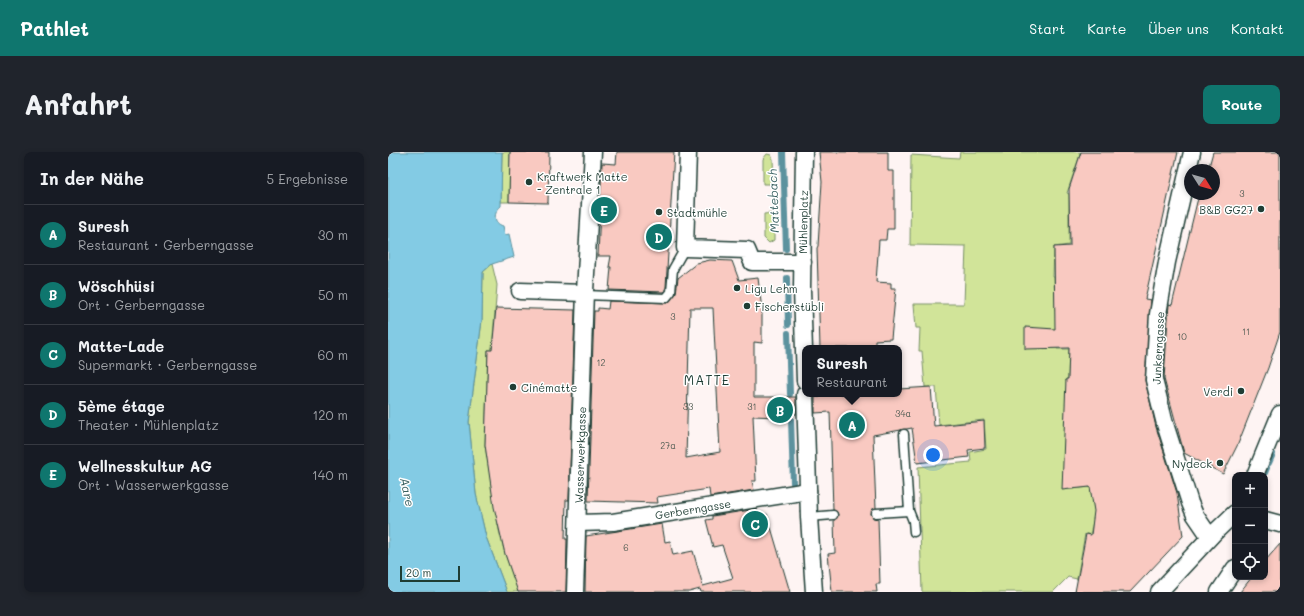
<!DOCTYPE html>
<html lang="de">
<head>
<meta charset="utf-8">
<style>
	:root { --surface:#171b24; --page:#20242c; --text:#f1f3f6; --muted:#9ea1a6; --line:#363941; --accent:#0f766e }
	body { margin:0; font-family:Mali,sans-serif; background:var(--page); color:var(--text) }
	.controls { position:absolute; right:12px; bottom:12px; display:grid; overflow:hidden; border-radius:8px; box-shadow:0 2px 6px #0003 }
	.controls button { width:36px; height:36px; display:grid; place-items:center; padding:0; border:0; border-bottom:1px solid var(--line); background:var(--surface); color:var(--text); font:20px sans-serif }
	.compass { position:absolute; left:796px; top:12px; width:36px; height:36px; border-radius:50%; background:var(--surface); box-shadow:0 2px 6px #0003; rotate:127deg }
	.scale { position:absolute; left:12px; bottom:10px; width:60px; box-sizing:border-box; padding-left:4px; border:2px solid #1f3d34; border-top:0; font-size:11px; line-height:14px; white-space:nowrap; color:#1f3d34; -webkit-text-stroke:3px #fff; paint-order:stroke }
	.you { position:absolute; left:545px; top:303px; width:14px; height:14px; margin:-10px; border:3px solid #fff; border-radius:50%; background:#1a73e8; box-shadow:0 0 0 6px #1a73e833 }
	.badge { display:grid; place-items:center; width:26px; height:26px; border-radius:50%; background:var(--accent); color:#fff; font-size:13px; font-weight:700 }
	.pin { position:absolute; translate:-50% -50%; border:2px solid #fff; box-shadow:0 1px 4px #0006 }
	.popup { position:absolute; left:414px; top:193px; width:100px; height:52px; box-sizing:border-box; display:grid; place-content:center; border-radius:8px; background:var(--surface); filter:drop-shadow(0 1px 3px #0005); font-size:13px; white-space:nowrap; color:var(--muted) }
	.popup b { font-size:15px; color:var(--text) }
	.popup::after { content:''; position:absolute; left:50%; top:100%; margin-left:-8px; border:8px solid transparent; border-top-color:var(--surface) }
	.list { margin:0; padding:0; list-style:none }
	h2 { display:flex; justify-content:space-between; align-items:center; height:52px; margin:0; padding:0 16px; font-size:17px }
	h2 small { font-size:13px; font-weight:400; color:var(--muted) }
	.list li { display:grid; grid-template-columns:26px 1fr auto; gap:12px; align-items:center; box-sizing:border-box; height:60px; padding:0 16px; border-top:1px solid var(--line) }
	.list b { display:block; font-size:15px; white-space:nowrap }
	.list p { margin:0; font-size:13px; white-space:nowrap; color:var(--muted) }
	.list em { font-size:13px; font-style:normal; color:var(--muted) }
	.icon { flex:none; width:22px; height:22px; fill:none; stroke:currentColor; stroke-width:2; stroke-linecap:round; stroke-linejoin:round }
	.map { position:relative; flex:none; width:892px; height:440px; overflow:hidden; border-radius:8px }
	header { display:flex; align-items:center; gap:24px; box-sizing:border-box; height:56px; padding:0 20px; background:var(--accent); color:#fff }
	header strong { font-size:19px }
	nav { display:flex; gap:22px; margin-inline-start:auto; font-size:14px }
	.intro { display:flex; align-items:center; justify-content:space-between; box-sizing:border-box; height:96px; padding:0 24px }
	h1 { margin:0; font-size:28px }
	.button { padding:10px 18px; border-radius:8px; background:var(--accent); color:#fff; font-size:14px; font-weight:700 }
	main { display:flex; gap:24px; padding:0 24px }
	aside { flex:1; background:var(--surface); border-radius:8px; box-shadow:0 2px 6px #0003 }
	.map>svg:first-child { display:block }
	.green { fill:#d1e499; stroke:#789066 }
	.water { fill:#83cbe4; stroke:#5b929e }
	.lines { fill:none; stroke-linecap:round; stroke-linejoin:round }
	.stream { stroke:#5b929e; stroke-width:6 }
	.building { fill:#f9c9c1; stroke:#1f3d34; fill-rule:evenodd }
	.lane-casing { stroke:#1f3d34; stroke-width:11 }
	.street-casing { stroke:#1f3d34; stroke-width:19 }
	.lane { stroke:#fff; stroke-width:8 }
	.street { stroke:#fff; stroke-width:16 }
	.poi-dot { fill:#1f3d34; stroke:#fff; stroke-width:1.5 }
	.labels { text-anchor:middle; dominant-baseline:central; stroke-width:3; stroke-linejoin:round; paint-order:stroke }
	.number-label { font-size:9px; fill:#566057 }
	.poi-label { font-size:11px; fill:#1f3d34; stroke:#fff; text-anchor:start }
	.street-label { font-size:11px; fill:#1f3d34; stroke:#fff }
	.water-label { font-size:12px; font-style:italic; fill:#386060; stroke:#fff }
	.quarter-label { font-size:13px; letter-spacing:1px; fill:#1f3d34; stroke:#fff }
</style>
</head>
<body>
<header>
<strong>Pathlet</strong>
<nav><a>Start</a><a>Karte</a><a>Über uns</a><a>Kontakt</a></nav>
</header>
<div class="intro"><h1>Anfahrt</h1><a class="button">Route</a></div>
<main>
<aside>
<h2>In der Nähe<small>5 Ergebnisse</small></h2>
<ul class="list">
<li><span class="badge">A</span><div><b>Suresh</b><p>Restaurant · Gerberngasse</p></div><em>30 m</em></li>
<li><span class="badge">B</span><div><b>Wöschhüsi</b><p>Ort · Gerberngasse</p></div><em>50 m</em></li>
<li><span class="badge">C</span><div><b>Matte-Lade</b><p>Supermarkt · Gerberngasse</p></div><em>60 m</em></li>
<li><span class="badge">D</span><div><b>5ème étage</b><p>Theater · Mühlenplatz</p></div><em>120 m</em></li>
<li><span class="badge">E</span><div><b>Wellnesskultur AG</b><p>Ort · Wasserwerkgasse</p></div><em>140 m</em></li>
</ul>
</aside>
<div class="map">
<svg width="892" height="440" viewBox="0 0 892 440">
	<rect width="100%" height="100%" fill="#fef4f3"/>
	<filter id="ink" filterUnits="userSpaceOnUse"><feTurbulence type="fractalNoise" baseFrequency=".025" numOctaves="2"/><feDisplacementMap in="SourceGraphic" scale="8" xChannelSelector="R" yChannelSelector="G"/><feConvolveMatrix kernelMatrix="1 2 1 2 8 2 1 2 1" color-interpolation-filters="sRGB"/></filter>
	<g filter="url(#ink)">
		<g class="green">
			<polygon points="114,0 122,0 121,50 113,50"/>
			<path d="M572,0H693L679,41L681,42V93L666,95L665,125H666L669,197H681L680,227L677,228L679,229C676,266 682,301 683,337L702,335L707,361L702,383L697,382L689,427L680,425L665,440H534L530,315L583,310L582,300L598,297L596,268L551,273L548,235H537L534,199H531L532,176H528L526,152H576L578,94L522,93L523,3L571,6Z"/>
			<polygon points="379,2 383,3 385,7 386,32 375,32 375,7"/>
			<polygon points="386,61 386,88 381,91 376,86 376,62"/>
			<polygon points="104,112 109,133 104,198 100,198 97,293 111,378 117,402 131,440 119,440 98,385 88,342 81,270 94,168 95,120"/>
		</g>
		<path class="water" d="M0,0H114L113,54C105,61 105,71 115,74L117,83L121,82L126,105L104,112L95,120L94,168L81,270L88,342L98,385L119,440H0Z"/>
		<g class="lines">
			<g class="stream">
				<polyline points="395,0 398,97"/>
				<polyline points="399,126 400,173"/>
				<polyline points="400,181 402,242"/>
				<polyline points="403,267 405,331"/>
				<polyline points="881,311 885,302"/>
				<polyline points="877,321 879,316"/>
			</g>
		</g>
		<g class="building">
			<polygon points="122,0 161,0 160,51 121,50"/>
			<polygon points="229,0 286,0 278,135 276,140 221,138 223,115 221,115 223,104 210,104 214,11 228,12"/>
			<polygon points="431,0 500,0 500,19 506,19 506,77 499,77 498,88 491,88 488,130 503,131 503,136 508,136 503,187 487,188 487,196 432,196 429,96 430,94 434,30"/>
			<polygon points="693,0 790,0 757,147 763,148 757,228 768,275 789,341 795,384 742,440 687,440 698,382 703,383 706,359 702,335 674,338 678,227 680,227 681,196 637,197 637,175 667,177 666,95 682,94 681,37"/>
			<polygon points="825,0 892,0 892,180 880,216 850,292 835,322 796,301 776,227 781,152 784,153 809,50 812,42 826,42 826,18 820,18"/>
			<path d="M322,108L344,109L351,128L370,126L374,158V191L366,190V245H408V262H404V264L390,263V265L365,264L368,329H364L366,338L322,345L321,337L269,345L270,351L200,349L206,159H210V156L220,157L221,149L280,151L288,141L290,126L309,111ZM302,156H325L332,300L298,306Z"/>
			<polygon points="108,156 187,158 181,348 178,348 177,387 179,387 178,440 130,440 117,402 106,355 97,293 100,198 104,198"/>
			<polygon points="543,235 546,274 596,269 597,296 580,298 581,305 529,311 524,276 485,283 488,356 483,361 485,366 490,367 492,432 488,432 489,440 444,440 440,402 447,401 446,368 450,363 449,360 445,358 442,260 427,261 427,245 432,245 432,242 511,242 511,237"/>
			<polygon points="369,357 370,363 379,362 402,440 313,440 312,437 301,440 197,440 198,384 274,372 277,390 282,389 285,403 305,399 315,434 345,426 334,393 325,395 318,368 324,367 324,364"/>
			<polygon points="892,392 892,440 852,440 864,425 877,425 877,409"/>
		</g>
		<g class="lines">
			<g class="lane-casing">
				<g id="lane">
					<polyline points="197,143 278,146 283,140 285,117 297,96"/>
					<polyline points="516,282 521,359 525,369 526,380"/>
					<polyline points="488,361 521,359"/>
					<polyline points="421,365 445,363"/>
				</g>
			</g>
			<g class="street-casing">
				<g id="street">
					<polyline points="300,0 297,96 359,98 364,110 415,110"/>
					<polyline points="416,0 414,137 417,229"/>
					<polyline points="804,0 779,110 770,162 766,228 777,272 802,351 807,363 822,385"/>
					<polyline points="132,139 197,141"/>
					<polyline points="417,242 421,365 426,440"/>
					<polyline points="867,323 892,262"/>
					<polyline points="877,368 892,372"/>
					<polyline points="190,371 225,370 420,339"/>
					<polyline points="187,440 197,139 205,0"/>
					<polyline points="771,440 825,382 847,361"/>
					<polyline points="831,440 847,416"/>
				</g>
			</g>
			<use href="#lane" class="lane"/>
			<use href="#street" class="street"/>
		</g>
	</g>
	<g class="poi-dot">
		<circle cx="141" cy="30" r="4"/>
		<circle cx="873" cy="57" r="4"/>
		<circle cx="271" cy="60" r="4"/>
		<circle cx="349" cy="136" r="4"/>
		<circle cx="359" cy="154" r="4"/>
		<circle cx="125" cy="235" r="4"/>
		<circle cx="853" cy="239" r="4"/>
		<circle cx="832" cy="311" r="4"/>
	</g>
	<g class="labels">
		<g class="number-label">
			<text x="854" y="41">3</text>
			<text x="285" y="164">3</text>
			<text x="858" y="179">11</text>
			<text x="794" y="184">10</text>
			<text x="213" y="210">12</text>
			<text x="300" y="254">33</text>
			<text x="364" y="254">31</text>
			<text x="515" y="261">34a</text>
			<text x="280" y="293">27a</text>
			<text x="238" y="395">6</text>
		</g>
		<g class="poi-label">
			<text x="149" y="24">Kraftwerk Matte<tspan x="149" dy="13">- Zentrale 1</tspan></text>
			<text x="865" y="57" text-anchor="end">B&amp;B GG27</text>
			<text x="279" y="60">Stadtmühle</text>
			<text x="357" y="136">Ligu Lehm</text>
			<text x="367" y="154">Fischerstübli</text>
			<text x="133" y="235">Cinématte</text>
			<text x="845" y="239" text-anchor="end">Verdi</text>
			<text x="824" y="311" text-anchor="end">Nydeck</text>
		</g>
		<g class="street-label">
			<text transform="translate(415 70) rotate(-89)">Mühlenplatz</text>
			<text transform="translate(770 196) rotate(-87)">Junkerngasse</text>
			<text transform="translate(192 303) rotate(-88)">Wasserwerkgasse</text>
			<text transform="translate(305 357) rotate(-9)">Gerberngasse</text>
		</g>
		<g class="water-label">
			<text transform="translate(385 49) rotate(-92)">Mattebach</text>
			<text transform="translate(20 340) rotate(78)">Aare</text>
		</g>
		<g class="quarter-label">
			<text x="319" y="227">MATTE</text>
		</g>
	</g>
</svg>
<div class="controls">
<button>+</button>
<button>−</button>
<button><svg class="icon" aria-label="locate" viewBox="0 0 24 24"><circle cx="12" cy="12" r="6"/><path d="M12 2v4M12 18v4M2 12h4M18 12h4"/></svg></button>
</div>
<svg class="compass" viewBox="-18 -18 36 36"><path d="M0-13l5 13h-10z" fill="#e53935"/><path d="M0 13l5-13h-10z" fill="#9ea1a6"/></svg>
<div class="scale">20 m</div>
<div class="you"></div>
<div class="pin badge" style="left:464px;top:273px">A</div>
<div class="popup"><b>Suresh</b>Restaurant</div>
<div class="pin badge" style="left:392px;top:258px">B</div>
<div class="pin badge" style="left:367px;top:372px">C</div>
<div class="pin badge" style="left:271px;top:85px">D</div>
<div class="pin badge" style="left:216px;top:58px">E</div>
</div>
</main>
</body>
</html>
